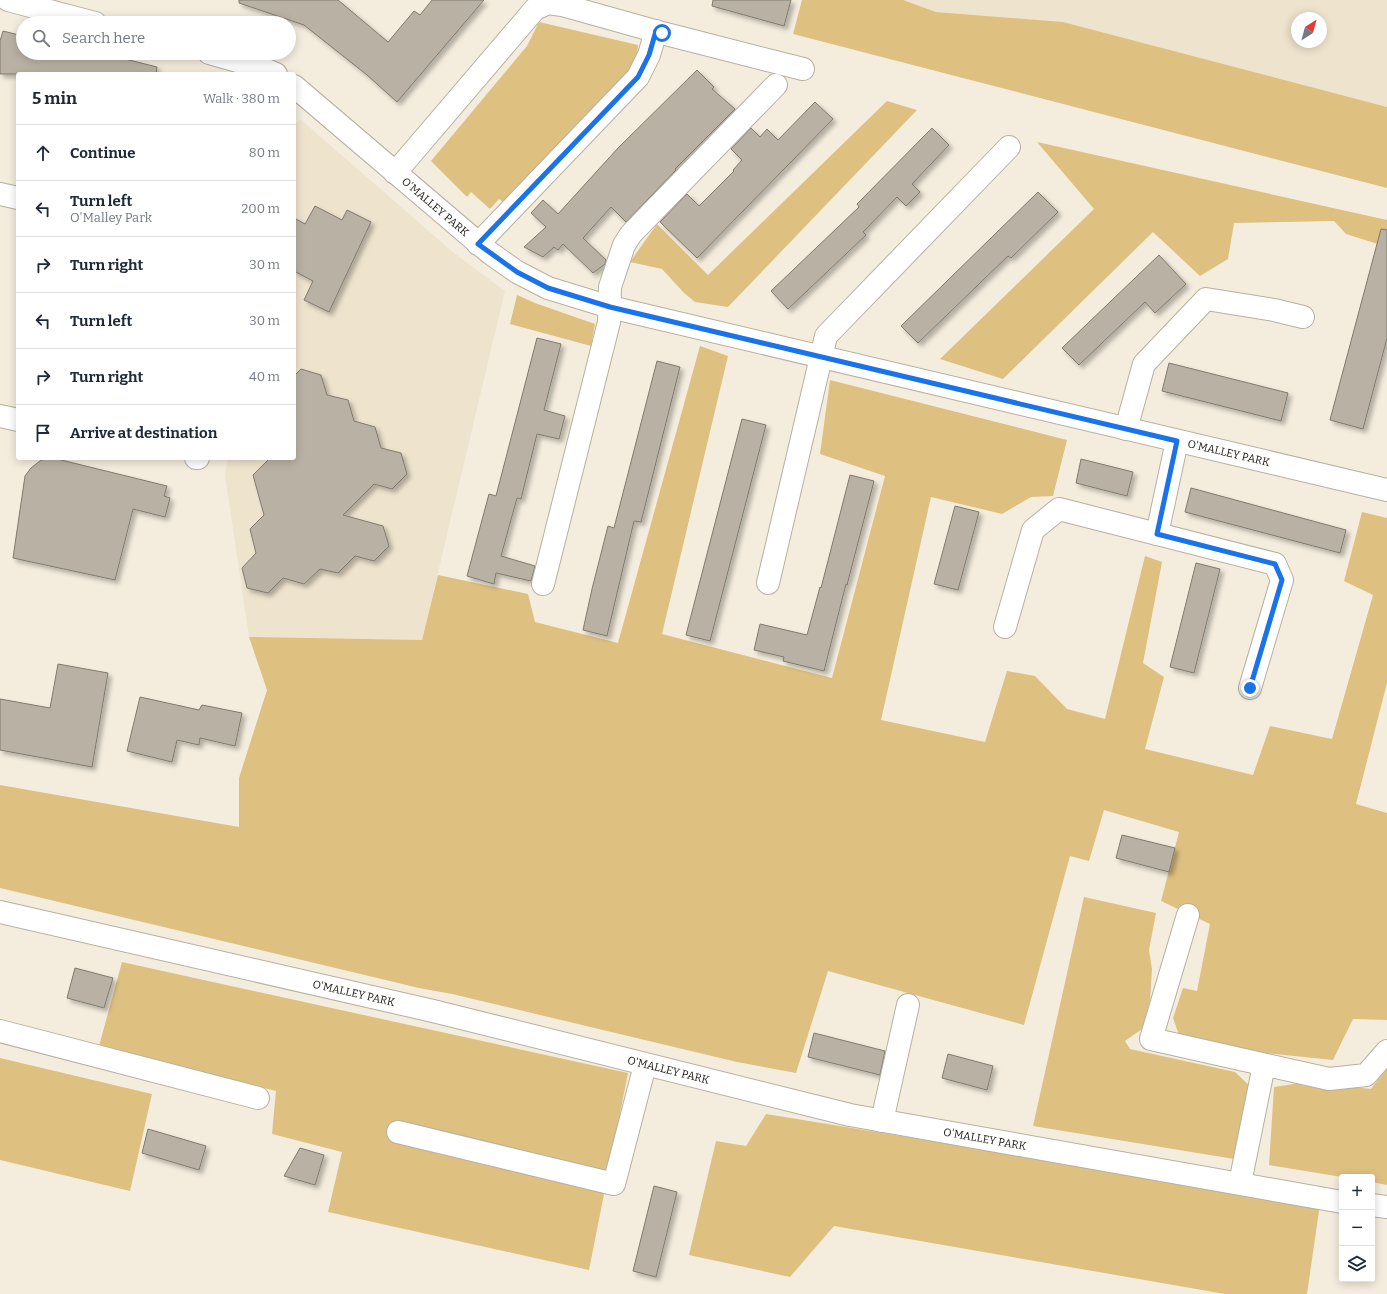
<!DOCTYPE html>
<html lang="en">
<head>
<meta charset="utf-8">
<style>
	:root { --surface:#fff; --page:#f6f6f7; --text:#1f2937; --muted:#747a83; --line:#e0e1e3 }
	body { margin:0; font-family:Bitter,serif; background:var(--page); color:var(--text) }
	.controls { position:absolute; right:12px; bottom:12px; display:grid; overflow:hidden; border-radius:4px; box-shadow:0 2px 10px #0003 }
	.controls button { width:36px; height:36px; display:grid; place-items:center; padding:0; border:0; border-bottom:1px solid var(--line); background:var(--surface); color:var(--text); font:20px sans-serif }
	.compass { position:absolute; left:1291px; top:12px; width:36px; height:36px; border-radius:50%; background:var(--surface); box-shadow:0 2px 10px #0003; rotate:36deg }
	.stop { position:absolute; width:12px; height:12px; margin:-9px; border:3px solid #1a73e8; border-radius:50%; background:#fff }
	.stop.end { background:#1a73e8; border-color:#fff; box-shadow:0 1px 4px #0008 }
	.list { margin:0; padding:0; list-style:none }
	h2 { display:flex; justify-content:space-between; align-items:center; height:52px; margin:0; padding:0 16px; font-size:17px }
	h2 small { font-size:13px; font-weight:400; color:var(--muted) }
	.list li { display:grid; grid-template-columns:26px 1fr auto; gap:12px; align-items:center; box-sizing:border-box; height:56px; padding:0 16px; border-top:1px solid var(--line) }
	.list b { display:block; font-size:15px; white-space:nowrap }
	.list p { margin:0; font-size:13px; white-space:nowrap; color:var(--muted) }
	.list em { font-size:13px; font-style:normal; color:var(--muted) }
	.icon { flex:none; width:22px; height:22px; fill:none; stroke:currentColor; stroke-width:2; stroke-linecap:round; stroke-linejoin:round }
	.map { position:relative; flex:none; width:1387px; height:1294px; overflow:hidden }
	.search { position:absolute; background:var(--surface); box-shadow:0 2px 10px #0003; left:16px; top:16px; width:280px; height:44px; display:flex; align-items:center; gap:10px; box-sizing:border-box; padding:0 14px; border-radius:22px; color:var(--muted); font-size:15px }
	.panel { position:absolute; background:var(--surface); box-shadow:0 2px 10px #0003; left:16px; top:72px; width:280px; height:388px; border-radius:4px }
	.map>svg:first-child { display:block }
	.built { fill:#eee3cd; fill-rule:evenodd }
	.green { fill:#dec081 }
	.building { fill:#b9b2a4; stroke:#807a6d; filter:url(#shadow) }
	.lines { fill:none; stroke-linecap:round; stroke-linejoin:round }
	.minor-casing { stroke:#b7b0a2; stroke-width:24 }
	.minor { stroke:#fff; stroke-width:22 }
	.route { stroke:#1a73e8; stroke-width:5 }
	.labels { text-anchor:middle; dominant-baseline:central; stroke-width:3.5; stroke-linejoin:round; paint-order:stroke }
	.street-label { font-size:11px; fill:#1c1914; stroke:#f4edde }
</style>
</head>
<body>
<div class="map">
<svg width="1387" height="1294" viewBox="0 0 1387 1294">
	<defs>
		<filter id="shadow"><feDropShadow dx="3.5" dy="3.5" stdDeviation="2" flood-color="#0004"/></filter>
	</defs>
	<rect width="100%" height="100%" fill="#f4edde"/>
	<g class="built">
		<path d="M903,0H1387V107L1063,22L936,12ZM1297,18H1321V42H1297Z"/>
		<polygon points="300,119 454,253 505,291 422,640 249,637 225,475 228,458 294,458 294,126"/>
	</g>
	<g class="green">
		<polygon points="802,0 903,0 936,12 1063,22 1387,107 1387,188 793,34"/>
		<polygon points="539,22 638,45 637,56 624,77 503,202 499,199 490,209 471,192 467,197 431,161 527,46"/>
		<polygon points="887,101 917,110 728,307 695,302 684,293 662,269 630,262 657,224 708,275"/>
		<polygon points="1037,142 1387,220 1387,247 1346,234 1334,221 1234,223 1228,259 1200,276 1153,232 1003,379 940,359 1094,209"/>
		<polygon points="517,295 535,303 595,324 591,346 510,324"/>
		<polygon points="700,346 728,356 662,634 832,678 885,476 820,454 830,380 1067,440 1053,496 1031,497 1002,514 931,497 881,720 985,742 1007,671 1035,676 1067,709 1105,719 1145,556 1162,562 1143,663 1164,677 1145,749 1253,775 1270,726 1332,739 1373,595 1344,581 1362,512 1387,518 1387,683 1356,804 1387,813 1387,1020 1353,1019 1333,1060 1217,1048 1179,1035 1173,1018 1183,988 1197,991 1210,924 1161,901 1179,832 1104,810 1089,861 1070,856 1024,1025 828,971 796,1073 737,1062 452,994 419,988 0,888 0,785 239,827 239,778 267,690 249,637 422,640 438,575 528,594 535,622 618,643"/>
		<polygon points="1084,897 1156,913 1149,950 1152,969 1150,1000 1142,1029 1125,1041 1130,1049 1235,1072 1251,1087 1234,1159 1033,1126"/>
		<polygon points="122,962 628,1073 589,1270 328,1212 342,1152 272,1134 276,1091 99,1046"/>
		<polygon points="0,1058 152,1094 130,1191 0,1160"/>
		<polygon points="1387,1068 1387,1185 1372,1182 1372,1177 1342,1177 1269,1165 1274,1087 1307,1082 1371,1089"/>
		<polygon points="766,1114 1320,1204 1307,1294 1225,1294 834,1226 790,1277 689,1255 716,1141 746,1146"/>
	</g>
	<g class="building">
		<polygon points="239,0 338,0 388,42 414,11 420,15 432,0 484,0 397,102 367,75 304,25 239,3"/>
		<polygon points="713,0 791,0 784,26 712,6"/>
		<polygon points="3,31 23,36 23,53 101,53 157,67 156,74 0,74 0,41"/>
		<polygon points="697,70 714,87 712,89 735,109 675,169 676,170 626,222 611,207 583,238 606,260 605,264 593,273 563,244 558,250 554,247 543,257 524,247 546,227 531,213 543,200 558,214 618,148"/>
		<polygon points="815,102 833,119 697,258 660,222 687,194 699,206 734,171 733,170 742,160 731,149 751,128 760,137 767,129 778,140"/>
		<polygon points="932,128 949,145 912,184 920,192 906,206 897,197 863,232 866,235 788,309 771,291 859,207 857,204"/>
		<polygon points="1038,192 1058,212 1011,258 1008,256 918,343 901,326"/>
		<polygon points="315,206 342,220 347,210 371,222 329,312 304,300 313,281 294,271 294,218 305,224"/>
		<polygon points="1381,229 1387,230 1387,338 1363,429 1330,420 1331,416"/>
		<polygon points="1159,255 1186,284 1155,313 1145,302 1079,365 1062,348"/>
		<polygon points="537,338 561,344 544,410 565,416 559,439 537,434 521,499 517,498 501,556 535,566 531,581 496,573 494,584 467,576 489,494 496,496"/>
		<polygon points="657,361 680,367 641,522 634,521 607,636 583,630 592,589 608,526 614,528"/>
		<polygon points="1169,363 1288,393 1281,421 1162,391"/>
		<polygon points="301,369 321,375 327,395 348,400 354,421 375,427 381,448 401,453 407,474 392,489 374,484 343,515 383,526 389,546 374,561 355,556 338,573 320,569 304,584 283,578 268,593 247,588 242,568 256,553 250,529 264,515 253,475 270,458 294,458 294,376"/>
		<polygon points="742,419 766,425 710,641 686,635"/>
		<polygon points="53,458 167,486 164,496 170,498 165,517 133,509 115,580 13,558 25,476 31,468 41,460"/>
		<polygon points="1081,459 1133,472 1127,496 1076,483"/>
		<polygon points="850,475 874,481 847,585 846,584 824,671 783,661 784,657 754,650 760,624 807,635 820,587 821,588 830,553"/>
		<polygon points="1191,488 1346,530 1340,553 1185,512"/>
		<polygon points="955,506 979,512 958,590 934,584"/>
		<polygon points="1196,563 1220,569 1194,673 1170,667"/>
		<polygon points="58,664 108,673 92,767 0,750 0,699 50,708"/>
		<polygon points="140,697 199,710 202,705 242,713 235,746 200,738 199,745 177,740 172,762 127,751"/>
		<polygon points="1122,835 1175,848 1169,872 1116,858"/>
		<polygon points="75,968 113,978 104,1008 67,998"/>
		<polygon points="814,1033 885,1051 880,1075 808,1057"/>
		<polygon points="948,1054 993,1066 987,1090 942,1078"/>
		<polygon points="148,1129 206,1146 199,1170 142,1153"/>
		<polygon points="300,1148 324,1155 315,1185 284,1176"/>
		<polygon points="654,1186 677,1192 656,1277 633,1271"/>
	</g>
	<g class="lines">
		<g class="minor-casing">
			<g id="minor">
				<polyline points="8,0 95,23"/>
				<polyline points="209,53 262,68 276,74"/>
				<path id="s1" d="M294,86L490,253L517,272L548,288L610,307L1387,490"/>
				<polyline points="395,173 535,9 548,3 562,5 662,33 803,69"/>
				<polyline points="0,194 18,198"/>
				<polyline points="478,244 638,77 649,55 656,31"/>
				<polyline points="0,416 18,420"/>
				<polyline points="1126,429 1144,364 1206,299 1274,310 1303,317"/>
				<polyline points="196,458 198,458"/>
				<polyline points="1157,534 1177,441"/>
				<polyline points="768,583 826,336 1009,147"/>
				<polyline points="543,584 609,322 610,287 624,245 631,234 776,85"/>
				<polyline points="1005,627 1033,530 1059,509 1275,564 1282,580 1250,688"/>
				<path id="s2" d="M0,912L433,1011L850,1115L1342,1202"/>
				<polyline points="1188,915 1151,1039 1329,1079 1366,1075 1387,1051"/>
				<polyline points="0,1031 258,1098"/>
				<polyline points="882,1121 908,1005"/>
				<polyline points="398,1132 614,1184 645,1065"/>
				<polyline points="1240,1183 1264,1065"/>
				<polyline points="1372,1205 1387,1207"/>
			</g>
		</g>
		<use href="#minor" class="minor"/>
	</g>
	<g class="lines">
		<polyline class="route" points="662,33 656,31 649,55 638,77 478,244 517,272 548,288 610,307 1177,441 1157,534 1275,564 1282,580 1250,688"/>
	</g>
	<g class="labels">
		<g class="street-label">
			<text stroke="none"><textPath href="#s1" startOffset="186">O'MALLEY PARK</textPath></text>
			<text stroke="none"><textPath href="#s1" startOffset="1026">O'MALLEY PARK</textPath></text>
			<text stroke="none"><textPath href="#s2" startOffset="363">O'MALLEY PARK</textPath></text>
			<text stroke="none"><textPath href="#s2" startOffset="687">O'MALLEY PARK</textPath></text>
			<text stroke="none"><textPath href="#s2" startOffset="1011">O'MALLEY PARK</textPath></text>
		</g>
	</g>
</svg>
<div class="controls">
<button>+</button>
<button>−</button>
<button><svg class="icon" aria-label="layers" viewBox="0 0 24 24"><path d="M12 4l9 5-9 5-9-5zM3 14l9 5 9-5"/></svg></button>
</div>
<svg class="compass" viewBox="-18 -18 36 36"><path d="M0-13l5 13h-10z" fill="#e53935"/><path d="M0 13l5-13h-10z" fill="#747a83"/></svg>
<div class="stop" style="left:662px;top:33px"></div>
<div class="stop end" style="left:1250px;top:688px"></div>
<div class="search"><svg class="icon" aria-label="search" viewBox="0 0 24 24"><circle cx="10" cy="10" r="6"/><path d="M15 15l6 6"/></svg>Search here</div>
<section class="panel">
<h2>5 min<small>Walk · 380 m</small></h2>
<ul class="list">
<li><svg class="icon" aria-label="ahead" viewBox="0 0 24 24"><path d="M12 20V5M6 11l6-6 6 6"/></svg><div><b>Continue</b></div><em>80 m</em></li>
<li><svg class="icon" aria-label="left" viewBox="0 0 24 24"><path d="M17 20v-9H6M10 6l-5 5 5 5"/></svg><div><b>Turn left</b><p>O'Malley Park</p></div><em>200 m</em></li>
<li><svg class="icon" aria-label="right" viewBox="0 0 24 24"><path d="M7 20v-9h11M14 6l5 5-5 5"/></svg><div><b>Turn right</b></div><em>30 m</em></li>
<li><svg class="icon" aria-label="left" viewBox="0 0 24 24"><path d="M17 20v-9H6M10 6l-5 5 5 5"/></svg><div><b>Turn left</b></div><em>30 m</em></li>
<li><svg class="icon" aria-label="right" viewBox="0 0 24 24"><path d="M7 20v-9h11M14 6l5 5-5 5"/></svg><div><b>Turn right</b></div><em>40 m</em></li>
<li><svg class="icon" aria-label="arrive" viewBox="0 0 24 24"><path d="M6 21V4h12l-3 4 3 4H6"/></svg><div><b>Arrive at destination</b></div></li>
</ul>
</section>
</div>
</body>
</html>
